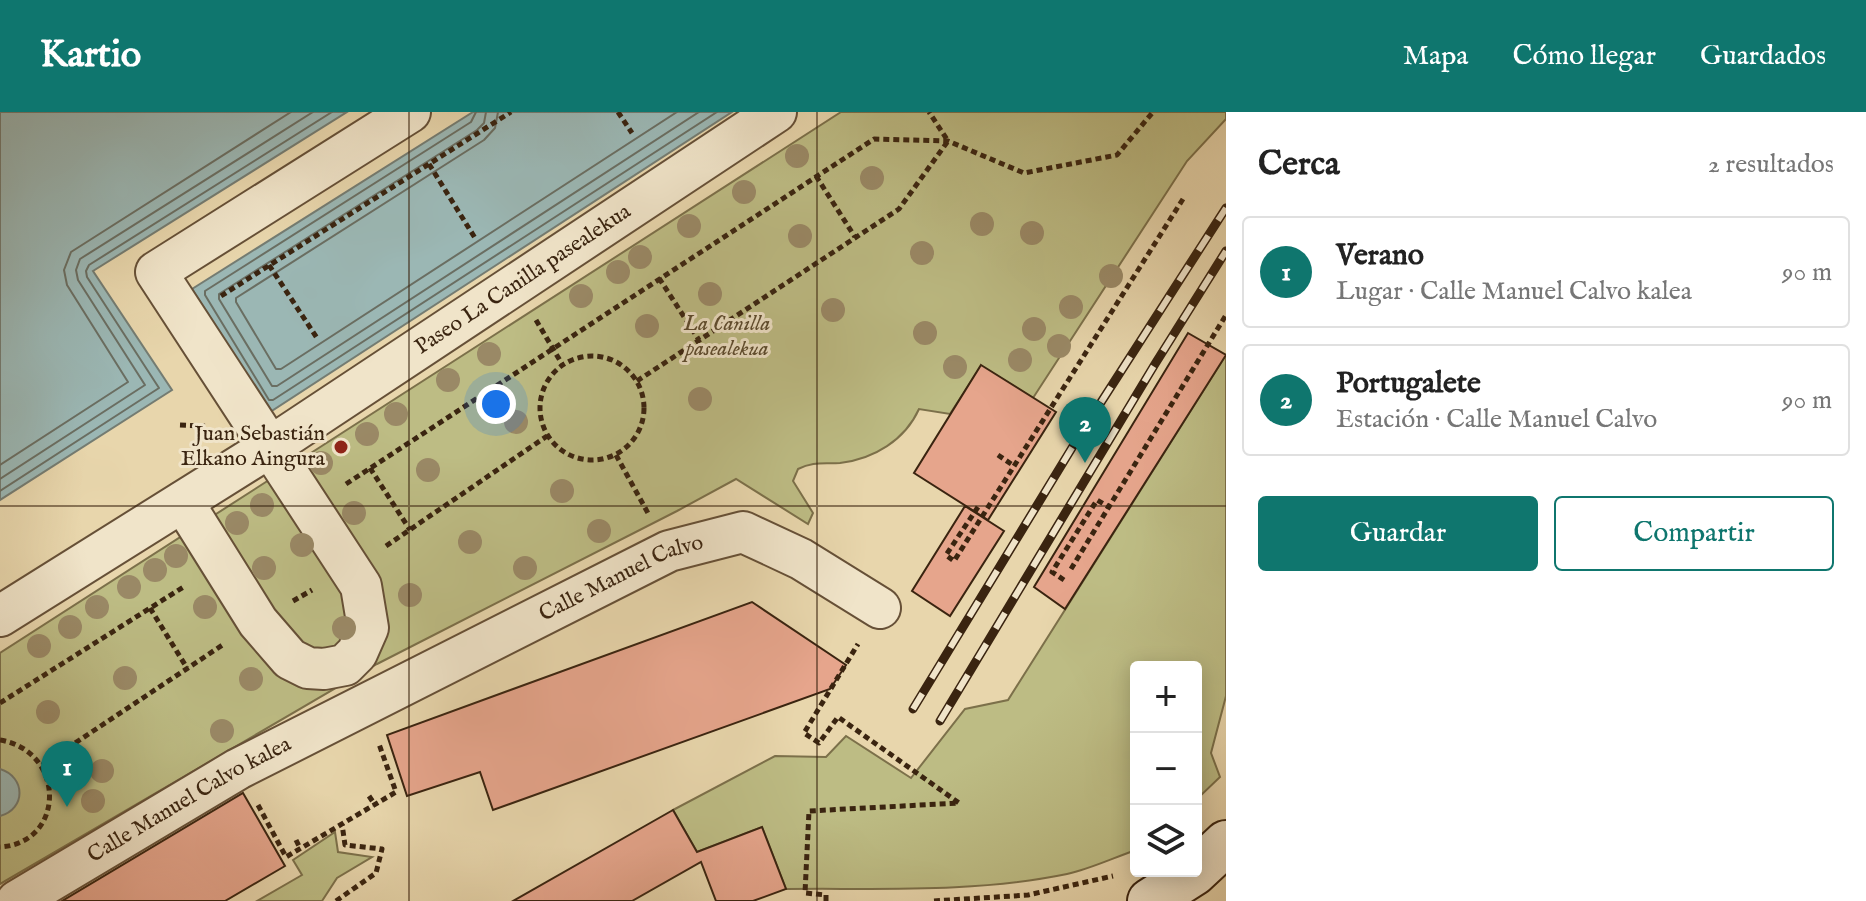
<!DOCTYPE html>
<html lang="es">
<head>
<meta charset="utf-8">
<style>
	:root { --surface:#fff; --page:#f6f6f6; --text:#222; --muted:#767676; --line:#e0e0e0; --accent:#0f766e }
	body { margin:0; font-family:"IM FELL English",serif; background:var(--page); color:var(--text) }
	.controls { position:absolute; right:24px; bottom:24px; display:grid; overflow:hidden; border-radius:8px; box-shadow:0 4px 20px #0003 }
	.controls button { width:72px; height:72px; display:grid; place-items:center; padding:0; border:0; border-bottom:2px solid var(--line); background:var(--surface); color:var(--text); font:40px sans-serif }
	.you { position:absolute; left:496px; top:292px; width:28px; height:28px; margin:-20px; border:6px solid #fff; border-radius:50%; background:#1a73e8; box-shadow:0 0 0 12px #1a73e833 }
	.badge { display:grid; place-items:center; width:52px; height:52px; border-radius:50%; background:var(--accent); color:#fff; font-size:26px; font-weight:700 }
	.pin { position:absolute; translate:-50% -66px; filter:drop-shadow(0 2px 4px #0008) }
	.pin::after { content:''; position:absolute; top:42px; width:28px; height:24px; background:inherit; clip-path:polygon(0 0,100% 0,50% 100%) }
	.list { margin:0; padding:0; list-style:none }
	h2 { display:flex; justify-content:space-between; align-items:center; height:104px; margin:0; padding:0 32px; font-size:34px }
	h2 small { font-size:26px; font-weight:400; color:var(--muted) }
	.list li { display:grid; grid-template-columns:52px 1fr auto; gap:24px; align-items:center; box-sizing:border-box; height:112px; margin:0 16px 16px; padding:0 16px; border:2px solid var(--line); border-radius:8px }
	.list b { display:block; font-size:30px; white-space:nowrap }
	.list p { margin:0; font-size:26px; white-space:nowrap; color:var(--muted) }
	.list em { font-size:26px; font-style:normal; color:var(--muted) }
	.actions { display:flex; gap:16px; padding:24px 32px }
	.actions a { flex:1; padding:18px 0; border:2px solid var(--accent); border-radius:8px; text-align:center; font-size:28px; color:var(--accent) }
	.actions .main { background:var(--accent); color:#fff }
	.icon { flex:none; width:44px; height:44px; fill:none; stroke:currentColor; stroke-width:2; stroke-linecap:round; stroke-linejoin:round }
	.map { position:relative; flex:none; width:1226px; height:789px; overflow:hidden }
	header { display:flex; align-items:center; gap:48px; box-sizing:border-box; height:112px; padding:0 40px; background:var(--accent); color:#fff }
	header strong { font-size:38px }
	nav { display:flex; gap:44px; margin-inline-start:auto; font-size:28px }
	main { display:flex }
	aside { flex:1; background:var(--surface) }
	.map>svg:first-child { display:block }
	.green { fill:#bdbc84; stroke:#7c704a; stroke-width:2 }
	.water { fill:#9bb7b4; stroke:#747c72; stroke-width:2 }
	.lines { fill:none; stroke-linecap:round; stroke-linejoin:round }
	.shore { stroke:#6a6e62; stroke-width:2 }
	.building { fill:#e6a58c; stroke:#3a2410; stroke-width:2 }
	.street-casing { stroke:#665037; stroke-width:44 }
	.secondary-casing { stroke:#3a2410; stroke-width:48 }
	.path { stroke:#3a2410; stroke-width:5; stroke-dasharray:6 4; stroke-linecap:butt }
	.street { stroke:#f0e4c9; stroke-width:40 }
	.secondary { stroke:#f0e4c9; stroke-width:44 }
	.rail-casing { stroke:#3a2410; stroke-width:9 }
	.rail { stroke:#f0e4c9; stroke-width:6; stroke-dasharray:18; stroke-linecap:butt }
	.tree { fill:#9a8966 }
	.grid { fill:none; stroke:#3a2410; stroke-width:2; stroke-opacity:0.55 }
	.poi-dot { fill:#8f2418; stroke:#f0e4c9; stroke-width:3 }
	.labels { text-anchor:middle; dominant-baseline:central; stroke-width:6; stroke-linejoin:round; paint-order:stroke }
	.street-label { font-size:22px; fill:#3a2410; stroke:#f0e4c9 }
	.park-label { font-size:22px; font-style:italic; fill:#5b4a2d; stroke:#f0e4c9 }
	.poi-label { font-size:22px; fill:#3a2410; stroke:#f0e4c9; text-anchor:end }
</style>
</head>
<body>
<header>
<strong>Kartio</strong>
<nav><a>Mapa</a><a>Cómo llegar</a><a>Guardados</a></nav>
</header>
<main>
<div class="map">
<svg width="1226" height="789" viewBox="0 0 1226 789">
	<rect width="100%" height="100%" fill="#e8d6ac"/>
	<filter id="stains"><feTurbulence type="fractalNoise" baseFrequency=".0025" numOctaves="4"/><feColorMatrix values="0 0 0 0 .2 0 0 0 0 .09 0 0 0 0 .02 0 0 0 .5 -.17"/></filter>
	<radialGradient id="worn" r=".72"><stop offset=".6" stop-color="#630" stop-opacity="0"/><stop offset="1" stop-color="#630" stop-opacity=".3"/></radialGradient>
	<g class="green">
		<path d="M841,0H1226V7L1187,49L1033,286L981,254L950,302L919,297C905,328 874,347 840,351C824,352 813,349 798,357L793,369L813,401L808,412L736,367L677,399L377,552L0,772V541Z"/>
		<path d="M1226,243V584L1211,641L1220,665L1196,688V555H1136V738C1113,746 1090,757 1067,762C975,781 879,776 786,777L762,715L697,740L673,698L775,644L826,645L846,624L911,666L965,597L1008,588Z"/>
		<polygon points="335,720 338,740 372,745 337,766 322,789 257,789 302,763 293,748"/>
	</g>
	<g class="water">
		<polygon points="0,0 347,0 93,159 172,278 0,388"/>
		<polygon points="473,0 732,0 267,302 240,252 192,177"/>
		<path d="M0,657C26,665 26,697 0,704Z"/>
	</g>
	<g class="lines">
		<g class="shore">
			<polyline points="476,0 471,10 205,179 205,183 269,288 273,288 717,0"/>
			<polyline points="486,0 484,11 477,18 219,182 219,187 272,274 277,274 699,0"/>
			<polyline points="498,0 495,16 484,28 236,186 236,190 276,257 281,257 677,0"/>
			<polyline points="0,353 128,270 67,173 64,158 71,140 291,0"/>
			<polyline points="0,367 145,273 78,168 76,158 80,147 313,0"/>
			<polyline points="0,379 159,276 87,165 86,159 89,153 332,0"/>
		</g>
	</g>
	<g class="building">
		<polygon points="1188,221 1226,243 1065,497 1034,475"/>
		<polygon points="981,253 1056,300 988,408 914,361"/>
		<polygon points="965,394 1004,419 950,504 912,479"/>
		<polygon points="752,490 846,553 830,577 493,698 480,660 407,684 387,623"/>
		<polygon points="243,681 285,754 225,789 62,789"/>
		<polygon points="673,698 697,740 762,715 786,777 753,789 716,789 701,750 632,789 513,789"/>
	</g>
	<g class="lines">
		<g class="street-casing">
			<g id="street">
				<polyline points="183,390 258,510 290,547 308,556 324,557 345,553 357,541 368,516 361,474 156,160 410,0"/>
				<path id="s1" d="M0,504L270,335L776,0"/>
				<path id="s2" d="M17,789L238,657L669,439L743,420L801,447L880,496"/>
			</g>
		</g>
		<g class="secondary-casing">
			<polyline id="secondary" points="1150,789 1194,761 1226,731"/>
		</g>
		<g class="path">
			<polyline points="618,0 632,21"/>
			<polyline points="429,52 475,126"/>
			<polyline points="816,64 855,125"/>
			<polyline points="269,153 317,226"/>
			<polyline points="659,166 699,228"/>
			<polyline points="221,184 511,0"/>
			<polyline points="536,208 562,252"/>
			<circle cx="592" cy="296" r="52"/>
			<polyline points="637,269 899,97 948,29 929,0"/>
			<polyline points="180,313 205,314"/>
			<polyline points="616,343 649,403"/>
			<polyline points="998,343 1014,354"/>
			<polyline points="370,356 410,418"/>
			<polyline points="346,372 874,27 948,29 1024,61 1117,43 1153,0"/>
			<polyline points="978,395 946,443 954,449 1183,87"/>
			<polyline points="386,434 547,324"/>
			<polyline points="1071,457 1226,203"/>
			<polyline points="1064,468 1052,460 1097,388 1109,395"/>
			<polyline points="293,489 312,478"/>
			<polyline points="150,496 187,556"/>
			<polyline points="0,591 185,474"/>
			<path d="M0,628C66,639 66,731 0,735"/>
			<polyline points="42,653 224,532"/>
			<polyline points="369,684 375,693"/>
			<polyline points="258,693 286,745 396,680 379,632"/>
			<polyline points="296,728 300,736"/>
			<polyline points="336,789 376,761 382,737 345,733 342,712"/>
			<polyline points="826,789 826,783 805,781 809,699 959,691 838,605 819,631 804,621 858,532"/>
			<polyline points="934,789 1028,783 1113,764"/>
		</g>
		<use href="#street" class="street"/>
		<use href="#secondary" class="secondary"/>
		<g class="rail-casing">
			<g id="rail">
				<polyline points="913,597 1078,326 1226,96"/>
				<polyline points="940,609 1155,252 1226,139"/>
			</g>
		</g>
		<use href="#rail" class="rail"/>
	</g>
	<g class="tree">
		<circle cx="797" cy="44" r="12"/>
		<circle cx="872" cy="66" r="12"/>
		<circle cx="744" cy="80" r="12"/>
		<circle cx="982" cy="112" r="12"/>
		<circle cx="689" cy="114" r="12"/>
		<circle cx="1032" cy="121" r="12"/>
		<circle cx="800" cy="124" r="12"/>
		<circle cx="922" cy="141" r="12"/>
		<circle cx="640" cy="145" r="12"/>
		<circle cx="618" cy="160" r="12"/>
		<circle cx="1111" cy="164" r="12"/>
		<circle cx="710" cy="182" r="12"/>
		<circle cx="581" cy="184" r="12"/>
		<circle cx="1071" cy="195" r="12"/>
		<circle cx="833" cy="198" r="12"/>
		<circle cx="647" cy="214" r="12"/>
		<circle cx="1034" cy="217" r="12"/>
		<circle cx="925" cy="221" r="12"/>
		<circle cx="1059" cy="234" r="12"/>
		<circle cx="489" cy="242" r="12"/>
		<circle cx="1020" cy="248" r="12"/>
		<circle cx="955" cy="255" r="12"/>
		<circle cx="448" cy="268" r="12"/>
		<circle cx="700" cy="287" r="12"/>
		<circle cx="396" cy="302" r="12"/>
		<circle cx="516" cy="310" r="12"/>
		<circle cx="367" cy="322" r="12"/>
		<circle cx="321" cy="351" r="12"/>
		<circle cx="428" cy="358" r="12"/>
		<circle cx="562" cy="379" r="12"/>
		<circle cx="262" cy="393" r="12"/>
		<circle cx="354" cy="401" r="12"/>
		<circle cx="237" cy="411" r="12"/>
		<circle cx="599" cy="419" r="12"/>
		<circle cx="470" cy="430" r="12"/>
		<circle cx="302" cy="433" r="12"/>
		<circle cx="176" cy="444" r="12"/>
		<circle cx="264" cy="456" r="12"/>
		<circle cx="525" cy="456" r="12"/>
		<circle cx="155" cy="458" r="12"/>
		<circle cx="129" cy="475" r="12"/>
		<circle cx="410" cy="483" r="12"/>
		<circle cx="97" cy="495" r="12"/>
		<circle cx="205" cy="495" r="12"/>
		<circle cx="70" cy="515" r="12"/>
		<circle cx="344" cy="516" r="12"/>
		<circle cx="39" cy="534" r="12"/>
		<circle cx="125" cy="566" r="12"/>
		<circle cx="251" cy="567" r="12"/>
		<circle cx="48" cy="600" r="12"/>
		<circle cx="222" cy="619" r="12"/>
		<circle cx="102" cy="659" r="12"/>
		<circle cx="93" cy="689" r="12"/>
	</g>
	<path class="grid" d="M409,0V789M817,0V789M0,394H1226"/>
	<circle class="poi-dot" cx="341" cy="335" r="8"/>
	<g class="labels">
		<g class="street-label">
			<text stroke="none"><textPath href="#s1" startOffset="622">Paseo La Canilla pasealekua</textPath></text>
			<text stroke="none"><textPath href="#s2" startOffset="686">Calle Manuel Calvo</textPath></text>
			<text stroke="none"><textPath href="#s2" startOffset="200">Calle Manuel Calvo kalea</textPath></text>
		</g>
		<g class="park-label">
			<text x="727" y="212">La Canilla<tspan x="727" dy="25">pasealekua</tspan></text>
		</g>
		<g class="poi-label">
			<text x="325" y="322">Juan Sebastián<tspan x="325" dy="25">Elkano Aingura</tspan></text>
		</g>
	</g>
	<rect width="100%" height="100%" filter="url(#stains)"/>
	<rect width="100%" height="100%" fill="url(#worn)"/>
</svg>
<div class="controls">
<button>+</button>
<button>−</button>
<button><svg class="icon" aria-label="layers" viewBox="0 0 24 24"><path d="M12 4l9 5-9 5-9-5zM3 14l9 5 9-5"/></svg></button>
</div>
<div class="you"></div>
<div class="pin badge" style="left:67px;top:695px">1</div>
<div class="pin badge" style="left:1085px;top:351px">2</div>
</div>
<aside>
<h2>Cerca<small>2 resultados</small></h2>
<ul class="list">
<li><span class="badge">1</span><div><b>Verano</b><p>Lugar · Calle Manuel Calvo kalea</p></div><em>90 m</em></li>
<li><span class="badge">2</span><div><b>Portugalete</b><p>Estación · Calle Manuel Calvo</p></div><em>90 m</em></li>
</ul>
<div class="actions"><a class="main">Guardar</a><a>Compartir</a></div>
</aside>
</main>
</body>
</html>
